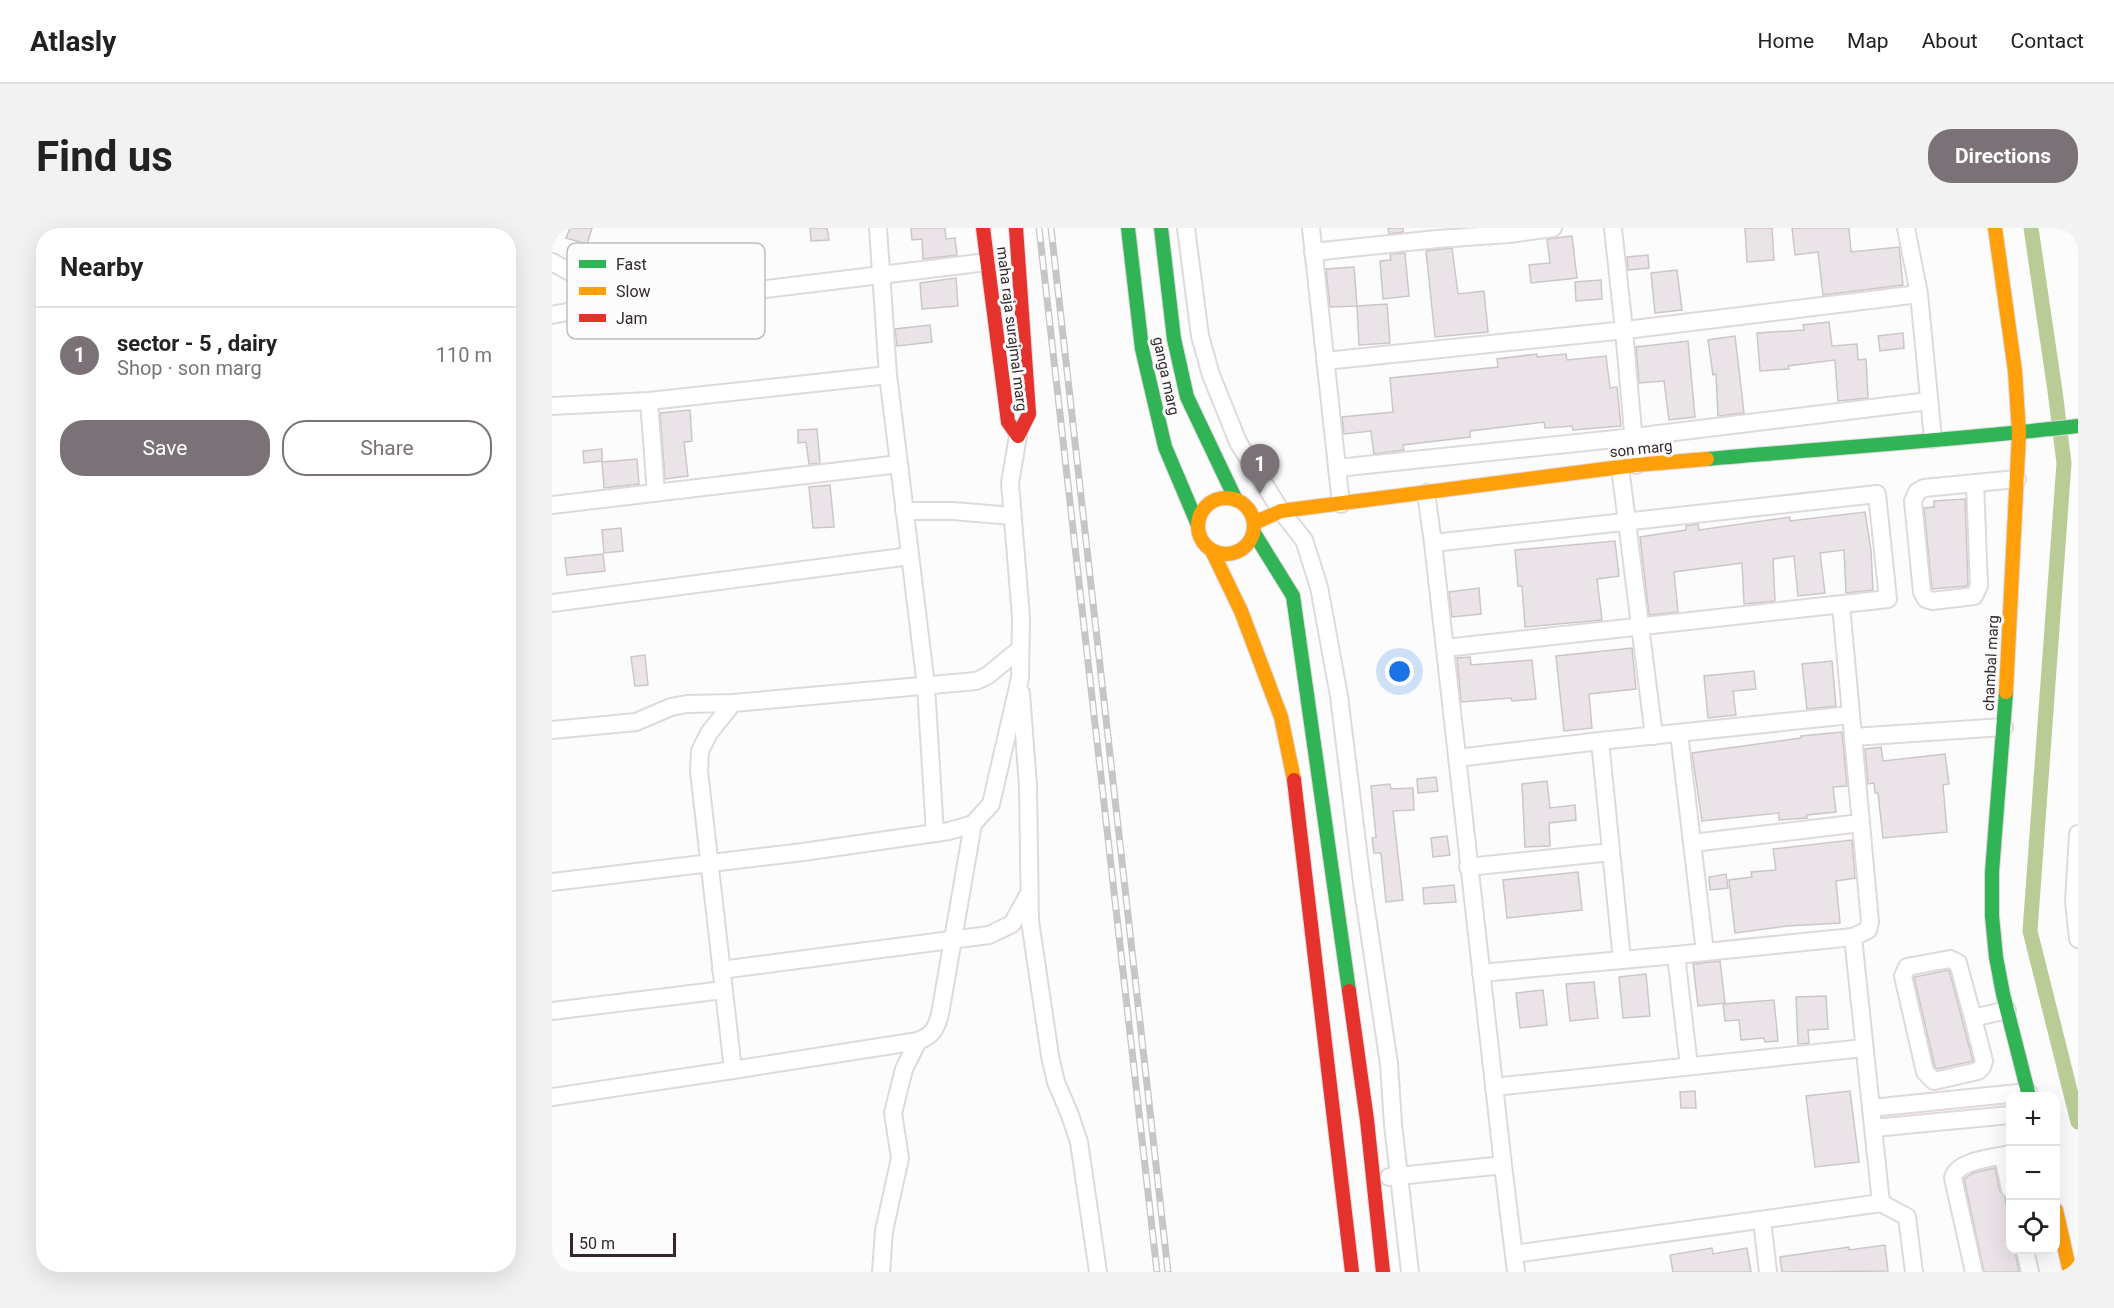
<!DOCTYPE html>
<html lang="en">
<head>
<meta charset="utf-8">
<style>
	:root { --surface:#fff; --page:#f2f2f2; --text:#222; --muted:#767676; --line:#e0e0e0; --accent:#7a7276 }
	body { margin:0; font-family:Roboto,sans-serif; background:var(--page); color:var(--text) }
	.controls { position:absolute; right:18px; bottom:18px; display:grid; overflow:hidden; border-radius:12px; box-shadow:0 6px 24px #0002 }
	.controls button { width:54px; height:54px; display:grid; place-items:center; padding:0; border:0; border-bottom:2px solid var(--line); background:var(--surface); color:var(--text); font:30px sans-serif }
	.scale { position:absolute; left:18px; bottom:15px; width:106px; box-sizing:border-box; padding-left:6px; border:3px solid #34282e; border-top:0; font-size:16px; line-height:21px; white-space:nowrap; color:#34282e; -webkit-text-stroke:4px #fcfcfc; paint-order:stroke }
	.you { position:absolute; left:848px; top:444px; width:21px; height:21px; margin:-15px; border:4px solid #fff; border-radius:50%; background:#1a73e8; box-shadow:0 0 0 9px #1a73e833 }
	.badge { display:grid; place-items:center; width:39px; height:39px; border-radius:50%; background:var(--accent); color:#fff; font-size:20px; font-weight:700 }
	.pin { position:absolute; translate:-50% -50px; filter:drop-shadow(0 2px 3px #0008) }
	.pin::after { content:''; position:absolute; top:32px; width:21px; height:18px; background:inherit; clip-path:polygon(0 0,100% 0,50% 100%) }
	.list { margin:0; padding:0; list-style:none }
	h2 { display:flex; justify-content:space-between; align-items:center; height:78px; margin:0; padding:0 24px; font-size:26px }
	h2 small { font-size:20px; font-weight:400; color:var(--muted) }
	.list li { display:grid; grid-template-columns:39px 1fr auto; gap:18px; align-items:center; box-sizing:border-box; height:96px; padding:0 24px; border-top:2px solid var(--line) }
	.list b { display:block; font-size:22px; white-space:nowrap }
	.list p { margin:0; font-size:20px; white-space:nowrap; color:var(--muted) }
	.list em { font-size:20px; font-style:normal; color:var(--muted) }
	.actions { display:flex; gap:12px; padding:18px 24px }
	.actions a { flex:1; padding:14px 0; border:2px solid var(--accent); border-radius:24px; text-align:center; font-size:21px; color:var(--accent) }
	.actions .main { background:var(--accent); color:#fff }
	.icon { flex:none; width:33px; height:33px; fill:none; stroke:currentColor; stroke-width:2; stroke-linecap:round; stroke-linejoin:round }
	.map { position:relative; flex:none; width:1526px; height:1044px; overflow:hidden; border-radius:24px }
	header { display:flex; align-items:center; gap:36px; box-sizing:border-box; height:84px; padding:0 30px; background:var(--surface); border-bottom:2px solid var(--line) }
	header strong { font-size:28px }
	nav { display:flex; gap:33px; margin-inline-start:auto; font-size:21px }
	.intro { display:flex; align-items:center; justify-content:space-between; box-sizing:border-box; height:144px; padding:0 36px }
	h1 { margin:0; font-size:42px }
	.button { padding:15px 27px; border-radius:24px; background:var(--accent); color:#fff; font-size:21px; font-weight:700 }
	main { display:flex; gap:36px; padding:0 36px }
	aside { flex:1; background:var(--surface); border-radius:24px; box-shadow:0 6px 24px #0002 }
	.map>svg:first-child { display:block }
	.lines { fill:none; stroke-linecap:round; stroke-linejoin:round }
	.canal { stroke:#bacc96; stroke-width:15 }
	.building { fill:#eae4e8; stroke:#cbc6c8; stroke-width:1.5 }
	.street-casing { stroke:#e0d9dc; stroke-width:20 }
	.fast-casing { stroke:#e0d9dc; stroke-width:16 }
	.slow-casing { stroke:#e0d9dc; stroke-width:16 }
	.jam-casing { stroke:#e0d9dc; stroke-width:16 }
	.street { stroke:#fff; stroke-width:16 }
	.fast { stroke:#30b455; stroke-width:14 }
	.slow { stroke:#ff9f0a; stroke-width:14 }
	.jam { stroke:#e5322d; stroke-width:14 }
	.rail-casing { stroke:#c7c6c6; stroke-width:7 }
	.rail { stroke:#fcfcfc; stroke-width:4.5; stroke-dasharray:14; stroke-linecap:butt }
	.labels { text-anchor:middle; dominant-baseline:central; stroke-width:6; stroke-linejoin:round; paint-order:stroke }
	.street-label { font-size:15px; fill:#34282e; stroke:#fcfcfc }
	.key { fill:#fcfcfc; stroke:#c0bcbe; stroke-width:1.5 }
	.key-label { font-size:16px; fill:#34282e }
</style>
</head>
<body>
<header>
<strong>Atlasly</strong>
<nav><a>Home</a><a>Map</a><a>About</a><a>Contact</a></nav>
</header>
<div class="intro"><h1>Find us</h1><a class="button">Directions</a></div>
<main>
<aside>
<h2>Nearby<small></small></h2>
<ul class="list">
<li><span class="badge">1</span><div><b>sector - 5 , dairy</b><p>Shop · son marg</p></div><em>110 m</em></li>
</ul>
<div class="actions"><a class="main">Save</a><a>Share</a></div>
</aside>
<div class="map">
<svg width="1526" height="1044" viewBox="0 0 1526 1044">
	<rect width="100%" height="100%" fill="#fcfcfc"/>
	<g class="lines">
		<polyline class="canal" points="1479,0 1503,163 1512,235 1478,703 1526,894"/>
	</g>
	<g class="building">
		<polygon points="18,0 40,0 35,16 14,10"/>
		<polygon points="258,0 275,0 277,12 259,13"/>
		<polygon points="359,0 393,0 394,11 403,10 405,27 371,31 370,11 360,12"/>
		<polygon points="836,0 851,0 851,4 837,6"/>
		<polygon points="1193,0 1220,0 1222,32 1195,34"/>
		<polygon points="1240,0 1297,0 1299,24 1347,19 1351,57 1271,67 1266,24 1243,27"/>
		<polygon points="1020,8 1025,50 979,55 977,37 998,35 995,11"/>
		<polygon points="900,20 906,66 932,63 936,104 883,109 874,23"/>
		<polygon points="853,25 857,68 831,71 828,33 839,32 838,26"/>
		<polygon points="1096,27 1097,40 1076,42 1075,29"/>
		<polygon points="802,39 805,78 778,79 774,41"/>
		<polygon points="1125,42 1130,82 1103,85 1099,45"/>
		<polygon points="404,50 406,78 370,81 368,55"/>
		<polygon points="1049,52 1050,71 1024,73 1023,54"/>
		<polygon points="835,76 838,115 807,117 805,78"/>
		<polygon points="1277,94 1280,118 1305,116 1306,132 1314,131 1316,170 1286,173 1283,132 1236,138 1237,141 1208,143 1205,105 1252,102 1251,97"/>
		<polygon points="378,97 380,114 345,118 343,101"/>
		<polygon points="1351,105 1352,120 1328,123 1326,108"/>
		<polygon points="1183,108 1192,185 1166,188 1164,146 1161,147 1156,112"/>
		<polygon points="1136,113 1143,189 1117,192 1112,153 1087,155 1084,119"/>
		<polygon points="985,126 985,129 1014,126 1015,132 1054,128 1058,160 1065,159 1069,198 1021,202 1020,198 993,200 992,194 918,203 918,209 851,217 852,222 822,226 819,203 792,206 790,189 841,184 838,150 946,139 945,131"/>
		<polygon points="138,182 140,213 132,214 136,248 113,251 108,185"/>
		<polygon points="265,201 268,235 257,236 254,214 246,215 246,202"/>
		<polygon points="50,221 50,233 32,235 31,223"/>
		<polygon points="85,231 87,256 52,260 50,234"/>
		<polygon points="278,257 282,299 261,300 257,259"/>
		<polygon points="1413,271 1416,356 1415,358 1380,361 1372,280 1382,279 1382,273"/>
		<polygon points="1313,284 1319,322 1321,362 1294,365 1292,322 1268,325 1273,365 1246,368 1242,328 1221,331 1223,373 1192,376 1190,335 1122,344 1126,384 1097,387 1088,309 1134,302 1134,298 1146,296 1147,302 1238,289 1238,293"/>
		<polygon points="69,300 71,323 52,325 50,302"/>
		<polygon points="1063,313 1067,348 1045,351 1050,392 973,399 970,358 966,358 963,322"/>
		<polygon points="51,326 53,343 15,347 13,330"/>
		<polygon points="927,360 929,386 900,389 897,364"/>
		<polygon points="1080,420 1084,461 1037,466 1040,500 1012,503 1004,428"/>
		<polygon points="93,427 96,457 83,458 79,429"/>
		<polygon points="918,429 919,437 980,432 984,471 960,473 959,470 909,474 905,430"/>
		<polygon points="1280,433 1284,478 1255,481 1250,436"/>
		<polygon points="1202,443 1204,461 1181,463 1184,487 1156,490 1152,448"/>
		<polygon points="1290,504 1295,558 1281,559 1284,584 1255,587 1255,590 1227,592 1227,585 1150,593 1140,525 1249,510 1249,508"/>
		<polygon points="1329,519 1331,533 1393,526 1397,556 1391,557 1395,604 1331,610 1326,565 1323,565 1322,555 1316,556 1313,521"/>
		<polygon points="884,549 886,563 866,565 865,551"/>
		<polygon points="995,553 998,580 1023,577 1024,592 997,595 998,618 973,619 970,556"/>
		<polygon points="838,556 839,561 861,560 862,582 841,583 851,672 834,674 829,625 822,625 820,610 824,609 819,558"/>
		<polygon points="895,608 898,627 881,629 879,610"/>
		<polygon points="1300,612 1303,650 1284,653 1288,695 1235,698 1183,705 1177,652 1200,649 1199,644 1224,642 1221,621"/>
		<polygon points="1026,644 1030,682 955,690 951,652"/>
		<polygon points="1174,646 1176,660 1158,662 1157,649"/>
		<polygon points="902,657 904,674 872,676 871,660"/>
		<polygon points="1168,733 1173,775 1146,778 1141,736"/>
		<polygon points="1397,742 1421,833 1385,841 1383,839 1362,749"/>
		<polygon points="1094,746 1098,788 1071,790 1067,749"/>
		<polygon points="1042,754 1046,790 1018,793 1014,756"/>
		<polygon points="991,762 995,797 968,800 964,765"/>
		<polygon points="1274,768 1276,801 1256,802 1257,815 1246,816 1244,769"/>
		<polygon points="1222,772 1226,813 1213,814 1212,810 1189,812 1187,792 1173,793 1171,776"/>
		<polygon points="1143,863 1144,880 1129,880 1128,864"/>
		<polygon points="1298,863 1307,934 1263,939 1254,868"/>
		<polygon points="1443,940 1448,963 1453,970 1458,996 1458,1022 1463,1022 1467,1044 1432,1044 1412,951 1421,945"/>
		<polygon points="1333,1017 1336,1043 1230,1044 1228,1029 1297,1019 1297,1022"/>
		<polygon points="1160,1020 1161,1026 1195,1020 1199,1044 1121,1044 1118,1027"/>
	</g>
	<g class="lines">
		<g class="street-casing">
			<g id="street">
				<polyline points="634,0 648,108 659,147 686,214 729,283 752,312 767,359 787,468 810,655 837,836 841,896 858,1044"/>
				<polyline points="759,0 789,276"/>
				<polyline points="1061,0 1072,102 1084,237"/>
				<polyline points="1354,0 1367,66 1381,211"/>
				<polyline points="761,24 885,11 957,6 1001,0"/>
				<polyline points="0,34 71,73 173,66 435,34"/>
				<polyline points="0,87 71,73"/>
				<polyline points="773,133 1074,102 1367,66"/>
				<polyline points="97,173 104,265"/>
				<polyline points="0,178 97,173 336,147"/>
				<polyline points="347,236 374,458 383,605"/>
				<polyline points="1068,239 1102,508"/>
				<polyline points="785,240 1082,209 1377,173"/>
				<path d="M1423,255L1427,358L1422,368L1380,373L1374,371L1370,364L1361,273L1365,264L1372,260C1403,257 1434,254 1465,251"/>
				<polyline points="874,265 881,315"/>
				<polyline points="0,277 347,236 336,147 326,0"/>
				<polyline points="352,283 401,283 460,288"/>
				<polyline points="0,375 358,328"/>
				<polyline points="1289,377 1318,694 1316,702 1301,709 1329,975 1355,989 1362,1044"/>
				<polyline points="893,420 1336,371 1325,266 881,315 951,937"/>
				<polyline points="469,465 476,558 478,693 498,828 504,854 518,887 527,914 546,1044"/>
				<polyline points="0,502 84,494 119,479 135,476 181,475 424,453 435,448 468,421"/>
				<polyline points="1127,505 1153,724"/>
				<polyline points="1301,509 1452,499"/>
				<polyline points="905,530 1048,513"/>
				<polyline points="1526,606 1522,674 1526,711"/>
				<polyline points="1140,615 1309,595"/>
				<polyline points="916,639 1059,624"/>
				<polyline points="0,654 251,624 397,603 421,596 439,576 468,450 469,389 458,255 466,208"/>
				<polyline points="1070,732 1048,513 1299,487"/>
				<polyline points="169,742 437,707 460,696 476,667"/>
				<polyline points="929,745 1124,727"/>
				<polyline points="0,783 171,762"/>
				<polyline points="1421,790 1432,833 1430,839 1426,843 1382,853 1373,844 1351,748 1355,739 1398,731 1406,735 1421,790 1455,782"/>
				<polyline points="1137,838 1124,727 1301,709"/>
				<path d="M181,842L366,813C381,807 384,801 388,786L421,596"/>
				<polyline points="942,859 1312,820"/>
				<polyline points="0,869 181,842 147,543 148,523 157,505 181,475"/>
				<polyline points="1319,880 1476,864"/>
				<polyline points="1322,900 1458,887"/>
				<polyline points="1451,928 1458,961"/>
				<polyline points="837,949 951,937 964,1044"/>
				<polyline points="1210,992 1216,1044"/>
				<polyline points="1473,1022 1478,1044"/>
				<polyline points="962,1026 1329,975"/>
				<polyline points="329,1044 332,1003 348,930 341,885 352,841 366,813"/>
				<path d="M1422,1044L1401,950C1405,932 1442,930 1458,926"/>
			</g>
		</g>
		<g class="fast-casing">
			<g id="fast">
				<polyline points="576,0 590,121 613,219 646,297"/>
				<polyline points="609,0 622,111 635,169 684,272"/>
				<path d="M1155,231C1278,220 1403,212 1526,198"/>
				<polyline points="702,305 741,368 797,763"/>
				<polyline points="1454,464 1440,644 1440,688 1444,729 1451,766 1477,868"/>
			</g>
		</g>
		<g class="slow-casing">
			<g id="slow">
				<polyline points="1443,0 1463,143 1467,205 1454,464"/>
				<circle cx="674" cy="298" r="28"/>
				<polyline points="702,295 729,283 1084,237 1155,231"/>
				<polyline points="660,323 689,383 729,489 742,552"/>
				<polyline points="1504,982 1518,1044"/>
			</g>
		</g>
		<g class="jam-casing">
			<g id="jam">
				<polyline points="431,0 456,194 466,208 477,186 464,0"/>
				<polyline points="742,552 800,1044"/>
				<polyline points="797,763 815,892 831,1044"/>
			</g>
		</g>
		<use href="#street" class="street"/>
		<use href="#fast" class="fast"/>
		<use href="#slow" class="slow"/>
		<use href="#jam" class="jam"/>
		<g class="rail-casing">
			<g id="rail">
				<polyline points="487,0 605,1044"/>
				<polyline points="499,0 616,1044"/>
			</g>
		</g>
		<use href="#rail" class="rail"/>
	</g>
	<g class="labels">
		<g class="street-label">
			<text transform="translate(460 101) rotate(83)">maha raja surajmal marg</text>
			<text transform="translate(614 148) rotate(78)">ganga marg</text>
			<text transform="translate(1089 221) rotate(-6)">son marg</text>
			<text transform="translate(1439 435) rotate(-87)">chambal marg</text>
		</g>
	</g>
	<rect x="15" y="15" width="198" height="96" rx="9" class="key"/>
	<rect x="27" y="32" width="27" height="8" fill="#30b455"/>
	<rect x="27" y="59" width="27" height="8" fill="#ff9f0a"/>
	<rect x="27" y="86" width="27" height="8" fill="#e5322d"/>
	<g class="key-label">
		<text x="64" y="42">Fast</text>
		<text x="64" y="69">Slow</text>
		<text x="64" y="96">Jam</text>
	</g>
</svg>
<div class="controls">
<button>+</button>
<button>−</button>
<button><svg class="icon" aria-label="locate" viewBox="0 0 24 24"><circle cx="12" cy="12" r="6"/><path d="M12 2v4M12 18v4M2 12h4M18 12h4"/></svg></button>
</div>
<div class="scale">50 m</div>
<div class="you"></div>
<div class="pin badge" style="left:708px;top:266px">1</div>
</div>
</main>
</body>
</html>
